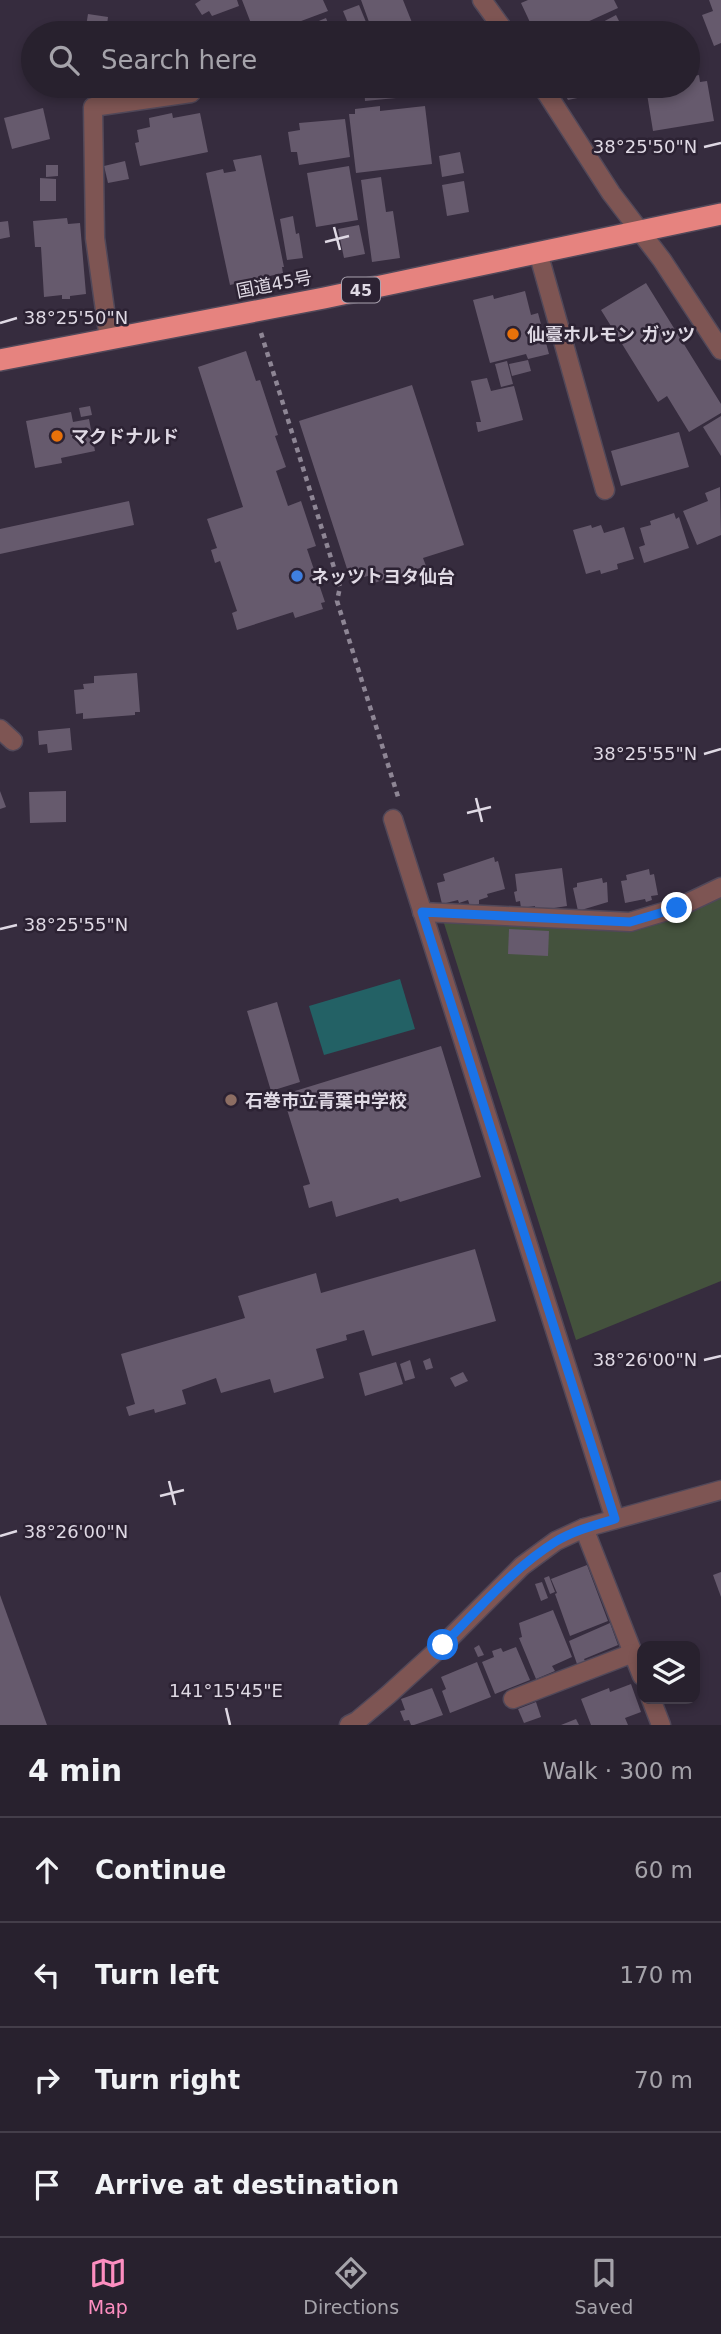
<!DOCTYPE html>
<html lang="en">
<head>
<meta charset="utf-8">
<style>
	:root { --surface:#28212e; --page:#302936; --text:#f1f3f6; --muted:#a5a3aa; --line:#443e4a; --accent:#fd8ec0 }
	body { margin:0; font-family:"DejaVu Sans","Noto Sans JP",sans-serif; background:var(--page); color:var(--text) }
	.controls { position:absolute; right:21px; bottom:21px; display:grid; overflow:hidden; border-radius:14px; box-shadow:0 4px 10px #0003 }
	.controls button { width:63px; height:63px; display:grid; place-items:center; padding:0; border:0; border-bottom:2px solid var(--line); background:var(--surface); color:var(--text); font:35px sans-serif }
	.stop { position:absolute; width:21px; height:21px; margin:-16px; border:5px solid #1a73e8; border-radius:50%; background:#fff }
	.stop.end { background:#1a73e8; border-color:#fff; box-shadow:0 2px 7px #0008 }
	.list { margin:0; padding:0; list-style:none }
	h2 { display:flex; justify-content:space-between; align-items:center; height:91px; margin:0; padding:0 28px; font-size:30px }
	h2 small { font-size:23px; font-weight:400; color:var(--muted) }
	.list li { display:grid; grid-template-columns:46px 1fr auto; gap:21px; align-items:center; box-sizing:border-box; height:105px; padding:0 28px; border-top:2px solid var(--line) }
	.list b { display:block; font-size:26px; white-space:nowrap }
	.list em { font-size:23px; font-style:normal; color:var(--muted) }
	.icon { flex:none; width:38px; height:38px; fill:none; stroke:currentColor; stroke-width:2; stroke-linecap:round; stroke-linejoin:round }
	.map { position:relative; flex:none; width:721px; height:1725px; overflow:hidden }
	.search { position:absolute; background:var(--surface); box-shadow:0 4px 10px #0003; left:21px; right:21px; top:21px; height:77px; display:flex; align-items:center; gap:18px; box-sizing:border-box; padding:0 24px; border-radius:38px; color:var(--muted); font-size:26px }
	.sheet { height:511px; background:var(--surface) }
	nav { display:flex; justify-content:space-around; align-items:center; box-sizing:border-box; height:98px; border-top:2px solid var(--line); background:var(--surface); font-size:19px; color:var(--muted) }
	nav a { display:grid; justify-items:center; gap:4px }
	nav .on { color:var(--accent) }
	.map>svg:first-child { display:block }
	.green { fill:#44523d }
	.water { fill:#236165 }
	.building { fill:#665a6d }
	.lines { fill:none; stroke-linecap:round; stroke-linejoin:round }
	.minor-casing { stroke:#514859; stroke-width:21 }
	.highway-casing { stroke:#514859; stroke-width:24 }
	.path { stroke:#8e8695; stroke-width:4.5; stroke-dasharray:5 5; stroke-linecap:butt }
	.minor { stroke:#7e5553; stroke-width:18 }
	.highway { stroke:#e6837f; stroke-width:21 }
	.route { stroke:#1a73e8; stroke-width:9 }
	.ticks { fill:none; stroke:#dfd9e4; stroke-width:2.5 }
	.food-dot { fill:#e8710a; stroke:#2c2233; stroke-width:2.5 }
	.shop-dot { fill:#3f7fe0; stroke:#2c2233; stroke-width:2.5 }
	.education-dot { fill:#8d6e63; stroke:#2c2233; stroke-width:2.5 }
	.labels { text-anchor:middle; dominant-baseline:central; stroke-width:5; stroke-linejoin:round; paint-order:stroke }
	.shield { fill:#2c2233; stroke:#a9a2af; stroke-width:2 }
	.shield-label { font-size:16px; font-weight:bold; fill:#dfd9e4 }
	.street-label { font-size:18px; fill:#dfd9e4; stroke:#2c2233 }
	.poi-label { font-size:18px; font-weight:bold; fill:#dfd9e4; stroke:#2c2233; text-anchor:start }
	.ticks-label { font-size:18px; text-anchor:middle; fill:#dfd9e4; stroke:#2c2233; stroke-width:5; stroke-linejoin:round; paint-order:stroke }
</style>
</head>
<body>
<div class="map">
<svg width="721" height="1725" viewBox="0 0 721 1725">
	<rect width="100%" height="100%" fill="#362c3e"/>
	<polygon class="green" points="721,895 721,1281 576,1340 442,917 634,929"/>
	<polygon class="water" points="400,979 415,1029 324,1055 309,1006"/>
	<g class="building">
		<polygon points="201,0 237,0 239,6 212,16 209,11 202,15 195,4"/>
		<polygon points="242,0 323,0 328,11 269,33 259,33 255,25 252,26"/>
		<polygon points="361,0 403,0 413,25 392,33 388,31 373,33"/>
		<polygon points="528,0 614,0 618,8 563,33 535,33 521,3"/>
		<polygon points="709,0 721,0 721,43 714,46 702,15 713,11"/>
		<polygon points="359,5 366,22 350,28 343,11"/>
		<polygon points="88,14 108,17 106,33 85,33"/>
		<polygon points="616,15 625,33 604,33 599,24"/>
		<polygon points="326,18 332,33 312,33 309,25"/>
		<polygon points="361,27 364,33 348,33"/>
		<polygon points="699,75 700,82 707,81 714,121 653,131 647,94 684,88 684,86 688,86 688,77"/>
		<polygon points="83,86 109,86 109,90 82,88"/>
		<polygon points="364,86 395,86 396,98 365,101"/>
		<polygon points="398,86 470,86 470,87 425,97 424,93 400,98"/>
		<polygon points="560,86 629,86 629,87 568,100"/>
		<polygon points="380,106 380,111 425,106 432,164 356,173 349,114 355,114 355,109"/>
		<polygon points="43,108 50,139 12,149 4,118"/>
		<polygon points="172,113 173,118 200,113 208,152 140,166 135,143 139,142 137,130 150,127 149,118"/>
		<polygon points="345,119 350,157 299,165 297,152 291,152 288,132 300,130 299,123"/>
		<polygon points="460,152 464,173 442,177 439,156"/>
		<polygon points="261,155 284,267 282,267 283,273 230,285 206,173 223,169 224,173 236,171 233,160"/>
		<polygon points="125,161 129,179 108,183 104,166"/>
		<polygon points="46,165 58,165 58,176 46,177"/>
		<polygon points="349,166 358,220 316,227 307,173"/>
		<polygon points="381,177 386,212 393,211 400,258 372,262 361,180"/>
		<polygon points="40,178 56,179 56,201 40,201"/>
		<polygon points="464,181 469,212 447,216 442,185"/>
		<polygon points="293,216 296,234 299,233 303,258 287,260 280,219"/>
		<polygon points="67,218 68,224 80,223 86,294 70,296 70,299 62,299 62,295 44,297 41,247 35,247 33,221"/>
		<polygon points="8,221 10,237 0,239 0,222"/>
		<polygon points="359,225 365,254 344,258 338,229"/>
		<polygon points="646,283 721,404 721,413 689,432 667,396 658,402 601,310"/>
		<polygon points="525,291 531,315 538,313 549,354 528,359 526,354 490,363 473,300 493,295 494,299"/>
		<polygon points="246,351 256,381 260,380 278,435 275,436 286,467 276,471 288,506 301,501 316,546 307,549 325,602 321,603 323,609 295,618 293,612 237,630 232,613 237,611 220,561 215,563 211,550 217,548 207,519 243,507 198,367"/>
		<polygon points="528,360 531,371 512,376 509,364"/>
		<polygon points="507,361 513,384 501,387 495,364"/>
		<polygon points="487,378 491,391 514,386 523,420 478,432 476,422 481,422 471,381"/>
		<polygon points="412,385 464,545 423,558 426,566 374,583 371,575 351,581 299,421"/>
		<polygon points="90,406 92,415 81,417 79,408"/>
		<polygon points="71,412 73,422 89,419 95,451 61,458 62,463 35,468 26,421"/>
		<polygon points="721,416 721,456 703,427"/>
		<polygon points="679,432 689,467 621,486 611,451"/>
		<polygon points="720,487 721,535 697,545 683,511 708,501 705,493"/>
		<polygon points="129,501 134,525 0,554 0,529"/>
		<polygon points="674,513 676,519 679,517 689,548 644,563 639,547 645,545 640,528 651,525 650,521"/>
		<polygon points="591,525 592,528 601,525 604,533 624,527 634,559 617,564 618,569 601,574 600,570 586,574 573,530"/>
		<polygon points="137,673 140,712 135,712 135,715 83,719 83,713 76,714 74,690 84,689 83,684 94,683 94,676"/>
		<polygon points="70,728 72,750 48,753 47,744 39,745 38,731"/>
		<polygon points="0,791 6,807 0,809"/>
		<polygon points="66,791 66,822 30,823 29,792"/>
		<polygon points="494,857 495,862 498,861 505,889 487,894 488,897 479,900 479,904 470,906 468,900 459,903 458,900 442,904 437,883 445,881 443,874"/>
		<polygon points="562,868 567,906 535,911 535,906 521,908 520,901 516,902 514,892 517,891 515,874"/>
		<polygon points="649,869 650,875 654,874 658,895 651,896 652,900 646,902 645,899 625,903 621,881 627,880 626,875"/>
		<polygon points="602,878 603,883 607,882 608,902 578,911 573,888 577,887 577,883"/>
		<polygon points="509,929 549,931 548,956 508,954"/>
		<polygon points="277,1002 300,1082 271,1091 247,1011"/>
		<polygon points="441,1046 481,1177 400,1202 398,1198 336,1217 332,1201 309,1208 303,1186 310,1184 285,1103 297,1099 295,1091"/>
		<polygon points="475,1249 496,1321 372,1356 364,1330 346,1335 347,1340 316,1349 324,1378 274,1393 270,1379 221,1393 216,1378 182,1390 186,1404 155,1413 154,1409 129,1416 126,1407 135,1404 121,1354 245,1318 238,1296 316,1273 321,1293"/>
		<polygon points="430,1358 433,1368 426,1370 423,1361"/>
		<polygon points="410,1360 415,1378 405,1381 400,1364"/>
		<polygon points="396,1362 403,1384 365,1396 359,1373"/>
		<polygon points="463,1372 468,1381 455,1387 450,1378"/>
		<polygon points="587,1565 608,1621 570,1636 555,1594 557,1593 551,1579"/>
		<polygon points="721,1572 721,1597 713,1575"/>
		<polygon points="549,1576 555,1592 550,1594 544,1578"/>
		<polygon points="542,1582 548,1598 541,1601 535,1584"/>
		<polygon points="0,1595 47,1725 0,1725"/>
		<polygon points="553,1610 572,1657 552,1666 555,1671 536,1679 519,1638 522,1637 519,1623"/>
		<polygon points="610,1623 618,1645 584,1659 585,1661 577,1664 569,1641"/>
		<polygon points="479,1645 484,1655 478,1657 474,1648"/>
		<polygon points="516,1647 530,1680 495,1694 482,1662 494,1657 492,1651 501,1648 503,1652"/>
		<polygon points="477,1662 491,1697 450,1713 442,1691 446,1689 441,1677"/>
		<polygon points="631,1684 641,1712 625,1718 628,1725 591,1725 581,1699 609,1688 610,1692"/>
		<polygon points="432,1688 443,1715 414,1725 411,1725 409,1720 404,1721 400,1711 405,1710 401,1699"/>
		<polygon points="536,1702 541,1717 524,1723 518,1709"/>
		<polygon points="576,1719 579,1725 561,1725"/>
	</g>
	<g class="lines">
		<g class="minor-casing">
			<g id="minor">
				<polyline points="482,0 506,33"/>
				<polyline points="542,86 611,193 662,260 721,350"/>
				<polyline points="538,252 605,490"/>
				<polyline points="109,339 95,238 93,107 191,93"/>
				<polyline points="0,729 13,741"/>
				<polyline points="393,819 615,1519"/>
				<polyline points="422,912 630,922 677,908 721,887"/>
				<polyline points="584,1528 642,1676"/>
				<polyline points="513,1699 633,1653"/>
				<polyline points="651,1699 661,1725"/>
				<polyline points="349,1725 357,1721 388,1695 443,1645 522,1566 556,1541 584,1528 721,1490"/>
			</g>
		</g>
		<g class="highway-casing">
			<polyline id="highway" points="0,360 324,298 721,214"/>
		</g>
		<polyline class="path" points="261,333 340,587 337,601 399,800"/>
		<use href="#minor" class="minor"/>
		<use href="#highway" class="highway"/>
	</g>
	<g class="lines">
		<path class="route" d="M443,1645C478,1610 512,1569 555,1542C573,1531 595,1525 615,1519L422,912L630,922L677,908"/>
	</g>
	<path class="ticks" d="M704,147L721,143M334,227L340,250M325,242L349,236M0,323L17,318M704,754L721,749M476,798L482,822M467,813L491,807M0,929L17,925M704,1360L721,1356M169,1481L175,1505M160,1496L184,1490M0,1536L17,1531M226,1708L230,1725"/>
	<g class="food-dot">
		<circle cx="513" cy="334" r="7"/>
		<circle cx="57" cy="436" r="7"/>
	</g>
	<circle class="shop-dot" cx="297" cy="576" r="7"/>
	<circle class="education-dot" cx="231" cy="1100" r="7"/>
	<g class="labels">
		<rect class="shield" x="342" y="277.5" width="38" height="25" rx="5"/>
		<g class="shield-label">
			<text x="361" y="290">45</text>
		</g>
		<g class="street-label">
			<text transform="translate(274 284) rotate(-11)">国道45号</text>
		</g>
		<g class="poi-label">
			<text x="527" y="334">仙臺ホルモン ガッツ</text>
			<text x="71" y="436">マクドナルド</text>
			<text x="311" y="576">ネッツトヨタ仙台</text>
			<text x="245" y="1100">石巻市立青葉中学校</text>
		</g>
	</g>
	<g class="ticks-label">
		<text x="645" y="153">38°25'50"N</text>
		<text x="76" y="324">38°25'50"N</text>
		<text x="645" y="760">38°25'55"N</text>
		<text x="76" y="931">38°25'55"N</text>
		<text x="645" y="1366">38°26'00"N</text>
		<text x="76" y="1538">38°26'00"N</text>
		<text x="226" y="1697">141°15'45"E</text>
	</g>
</svg>
<div class="controls">
<button><svg class="icon" aria-label="layers" viewBox="0 0 24 24"><path d="M12 4l9 5-9 5-9-5zM3 14l9 5 9-5"/></svg></button>
</div>
<div class="stop" style="left:443px;top:1645px"></div>
<div class="stop end" style="left:677px;top:908px"></div>
<div class="search"><svg class="icon" aria-label="search" viewBox="0 0 24 24"><circle cx="10" cy="10" r="6"/><path d="M15 15l6 6"/></svg>Search here</div>
</div>
<section class="sheet">
<h2>4 min<small>Walk · 300 m</small></h2>
<ul class="list">
<li><svg class="icon" aria-label="ahead" viewBox="0 0 24 24"><path d="M12 20V5M6 11l6-6 6 6"/></svg><div><b>Continue</b></div><em>60 m</em></li>
<li><svg class="icon" aria-label="left" viewBox="0 0 24 24"><path d="M17 20v-9H6M10 6l-5 5 5 5"/></svg><div><b>Turn left</b></div><em>170 m</em></li>
<li><svg class="icon" aria-label="right" viewBox="0 0 24 24"><path d="M7 20v-9h11M14 6l5 5-5 5"/></svg><div><b>Turn right</b></div><em>70 m</em></li>
<li><svg class="icon" aria-label="arrive" viewBox="0 0 24 24"><path d="M6 21V4h12l-3 4 3 4H6"/></svg><div><b>Arrive at destination</b></div></li>
</ul>
</section>
<nav>
<a class="on"><svg class="icon" aria-label="map" viewBox="0 0 24 24"><path d="M3 6l6-2 6 2 6-2v14l-6 2-6-2-6 2zM9 4v14M15 6v14"/></svg>Map</a>
<a><svg class="icon" aria-label="directions" viewBox="0 0 24 24"><path d="M12 3l9 9-9 9-9-9zM9 14v-3h6M13 9l2 2-2 2"/></svg>Directions</a>
<a><svg class="icon" aria-label="saved" viewBox="0 0 24 24"><path d="M7 4h10v16l-5-4-5 4z"/></svg>Saved</a>
</nav>
</body>
</html>
